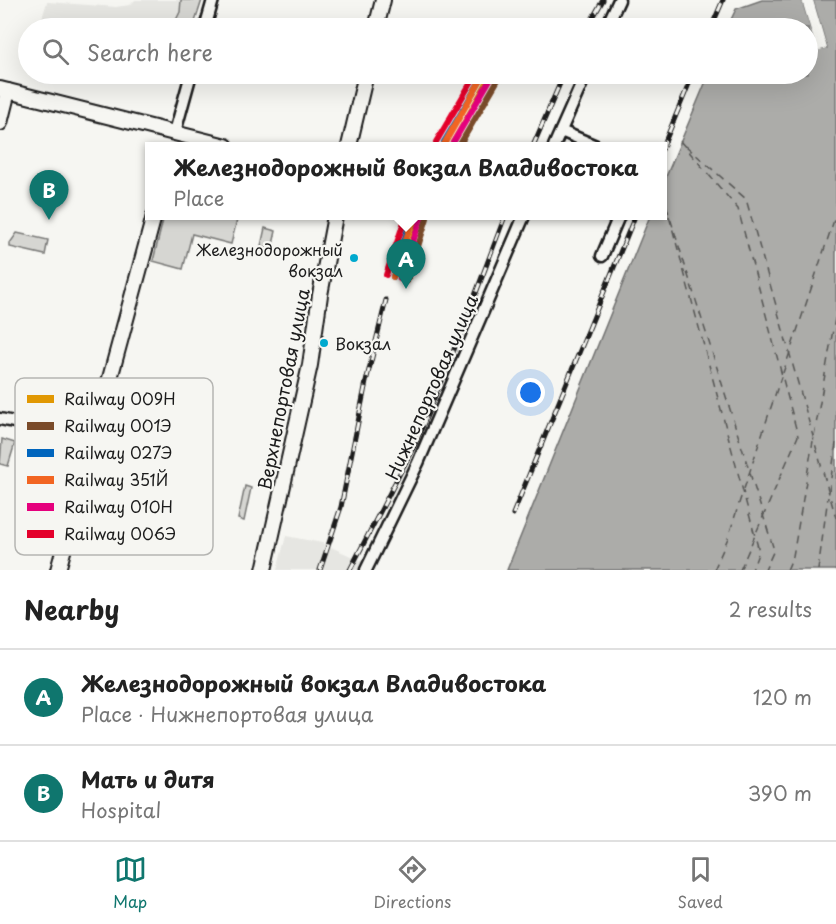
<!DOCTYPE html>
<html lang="en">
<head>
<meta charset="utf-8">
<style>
	:root { --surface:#fff; --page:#f2f2f2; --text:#222; --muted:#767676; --line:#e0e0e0; --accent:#0f766e }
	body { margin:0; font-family:"Playpen Sans",sans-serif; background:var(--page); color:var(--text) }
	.you { position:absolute; left:531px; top:393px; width:21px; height:21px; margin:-15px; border:4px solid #fff; border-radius:50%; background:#1a73e8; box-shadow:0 0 0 9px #1a73e833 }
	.badge { display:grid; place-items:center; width:39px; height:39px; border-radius:50%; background:var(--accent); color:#fff; font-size:20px; font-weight:700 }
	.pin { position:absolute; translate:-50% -50px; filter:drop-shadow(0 2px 3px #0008) }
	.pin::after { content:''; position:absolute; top:32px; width:21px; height:18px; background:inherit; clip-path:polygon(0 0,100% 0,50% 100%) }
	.popup { position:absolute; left:145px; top:142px; width:522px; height:78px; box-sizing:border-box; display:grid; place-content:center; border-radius:0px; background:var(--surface); filter:drop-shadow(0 2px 4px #0005); font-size:20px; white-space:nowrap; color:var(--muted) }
	.popup b { font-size:22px; color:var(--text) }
	.popup::after { content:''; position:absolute; left:50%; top:100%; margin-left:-12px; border:12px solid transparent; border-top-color:var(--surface) }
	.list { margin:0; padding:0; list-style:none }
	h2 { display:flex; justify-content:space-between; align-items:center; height:78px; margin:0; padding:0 24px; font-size:26px }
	h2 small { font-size:20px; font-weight:400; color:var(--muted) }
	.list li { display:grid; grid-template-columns:39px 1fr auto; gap:18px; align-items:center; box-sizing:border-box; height:96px; padding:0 24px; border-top:2px solid var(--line) }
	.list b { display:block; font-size:22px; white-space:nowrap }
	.list p { margin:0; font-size:20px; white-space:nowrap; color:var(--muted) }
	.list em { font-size:20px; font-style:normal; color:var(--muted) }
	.icon { flex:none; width:33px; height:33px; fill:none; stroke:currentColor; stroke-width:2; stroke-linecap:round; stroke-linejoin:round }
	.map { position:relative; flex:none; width:836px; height:570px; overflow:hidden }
	.search { position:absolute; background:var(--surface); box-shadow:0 6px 24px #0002; left:18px; right:18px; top:18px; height:66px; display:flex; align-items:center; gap:15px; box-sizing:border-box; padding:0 21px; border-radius:33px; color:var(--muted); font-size:22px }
	.sheet { height:270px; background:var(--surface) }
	nav { display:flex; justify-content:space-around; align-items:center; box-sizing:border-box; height:84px; border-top:2px solid var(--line); background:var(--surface); font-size:16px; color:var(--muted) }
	nav a { display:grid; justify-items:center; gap:3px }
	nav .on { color:var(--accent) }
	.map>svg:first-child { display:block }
	.built { fill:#e6e6e2 }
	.green { fill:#d6d6d2; stroke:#797977; stroke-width:1.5 }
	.water { fill:#acaca9; stroke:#727271; stroke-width:1.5 }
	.pier { fill:#f6f6f2 }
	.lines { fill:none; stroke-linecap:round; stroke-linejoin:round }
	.ferry { stroke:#565654; stroke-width:1.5; stroke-dasharray:8 6; stroke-linecap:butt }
	.minor-casing { stroke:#1c1c1c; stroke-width:15 }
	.major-casing { stroke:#1c1c1c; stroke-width:18 }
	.minor { stroke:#f6f6f2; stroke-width:10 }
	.major { stroke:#f6f6f2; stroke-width:14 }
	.rail-casing { stroke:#1c1c1c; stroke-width:5 }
	.rail { stroke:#f6f6f2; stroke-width:3; stroke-dasharray:9; stroke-linecap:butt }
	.rail-1-casing { stroke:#f6f6f2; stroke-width:10 }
	.rail-2-casing { stroke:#f6f6f2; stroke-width:10 }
	.rail-3-casing { stroke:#f6f6f2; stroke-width:10 }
	.rail-4-casing { stroke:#f6f6f2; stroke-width:10 }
	.rail-5-casing { stroke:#f6f6f2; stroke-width:10 }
	.rail-6-casing { stroke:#f6f6f2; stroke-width:10 }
	.rail-1 { stroke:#e19803; stroke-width:6 }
	.rail-2 { stroke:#7a4b2a; stroke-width:6 }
	.rail-3 { stroke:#0065bd; stroke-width:6 }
	.rail-4 { stroke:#f26522; stroke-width:6 }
	.rail-5 { stroke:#e5007d; stroke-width:6 }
	.rail-6 { stroke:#e4002b; stroke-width:6 }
	.bus-dot { fill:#00a9ce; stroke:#f6f6f2; stroke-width:2 }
	.labels { text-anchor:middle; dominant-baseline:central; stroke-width:4.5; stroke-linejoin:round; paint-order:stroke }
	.bus-label { font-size:16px; fill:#1c1c1c; stroke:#f6f6f2; text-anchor:end }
	.street-label { font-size:18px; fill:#1c1c1c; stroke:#f6f6f2 }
	.key { fill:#f6f6f2; stroke:#b5b5b2; stroke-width:1.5 }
	.key-label { font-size:16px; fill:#1c1c1c }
</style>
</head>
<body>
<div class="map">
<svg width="836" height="570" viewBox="0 0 836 570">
	<rect width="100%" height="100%" fill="#f6f6f2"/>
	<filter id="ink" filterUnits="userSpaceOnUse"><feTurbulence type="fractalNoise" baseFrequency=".0167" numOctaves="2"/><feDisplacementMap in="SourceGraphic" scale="12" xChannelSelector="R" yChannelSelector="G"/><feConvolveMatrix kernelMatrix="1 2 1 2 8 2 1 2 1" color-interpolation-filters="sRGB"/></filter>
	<g filter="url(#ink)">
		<g class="built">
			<polygon points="135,0 190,0 172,28 136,21 134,28 39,28 47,2 116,7 130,5"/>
			<polygon points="286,536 322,543 364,562 360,570 277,570"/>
		</g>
		<g class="green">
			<polygon points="181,0 202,0 193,28 172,28 180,12"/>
			<polygon points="164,216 238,216 231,244 192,234 183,269 153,261"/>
			<polygon points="265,228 276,231 272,249 261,246"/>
			<polygon points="17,233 48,240 45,255 10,247 10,243"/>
			<polygon points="2,439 15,443 8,466 0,464"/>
			<polygon points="245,486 251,488 244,521 238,519"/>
		</g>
		<polygon class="water" points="762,0 802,0 817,50 827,48 813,0 836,0 836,570 507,570 650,216 662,216 663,184 709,74 808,74 808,28 727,28 736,9"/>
		<polygon class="pier" points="802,0 805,0 819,47 823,46 810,0 813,0 827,48 817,51"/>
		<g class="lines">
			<g class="ferry">
				<polyline points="680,141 738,209 798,436 740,570"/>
				<polyline points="686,146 746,199 836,518"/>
				<polyline points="662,192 774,550 765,570"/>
				<polyline points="669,216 759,551 752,570"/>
				<polyline points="783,373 836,214"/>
				<polyline points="814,436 836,313"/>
				<polyline points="744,489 781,377"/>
				<polyline points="829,492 836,443"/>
				<polyline points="714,570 728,538 742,494"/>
				<polyline points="787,570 793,556 813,441"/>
				<polyline points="818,570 828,497"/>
			</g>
			<g class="minor-casing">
				<g id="minor">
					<polyline points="205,28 213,0"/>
					<polyline points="606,28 619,0"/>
					<polyline points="561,131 596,146"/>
					<polyline points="175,132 191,74"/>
					<polyline points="554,146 586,74"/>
					<polyline points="602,256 619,216"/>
					<polyline points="0,419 93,439"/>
					<polyline points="366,570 418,463 524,216"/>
				</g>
			</g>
			<g class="major-casing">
				<g id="major">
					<polyline points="376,28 383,0"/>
					<polyline points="0,89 226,146"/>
					<polyline points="0,123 8,91"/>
					<polyline points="349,146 366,74"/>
					<polyline points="58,570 154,216"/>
					<polyline points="264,570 310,365 320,295 335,216"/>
				</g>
			</g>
			<use href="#minor" class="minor"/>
			<use href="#major" class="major"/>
			<g class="rail-casing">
				<g id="rail">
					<polyline points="587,28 603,0"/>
					<polyline points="711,28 723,0"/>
					<polyline points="533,146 564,74"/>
					<polyline points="662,149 693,74"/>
					<polyline points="513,514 635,216"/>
					<polyline points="320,570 341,507 366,382 386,300"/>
					<polyline points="350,570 416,442 462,330 505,216"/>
				</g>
			</g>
			<use href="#rail" class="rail"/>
			<g class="rail-1-casing">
				<g id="rail-1">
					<polyline points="451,146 492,74"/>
					<polyline points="400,279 420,216"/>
				</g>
			</g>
			<g class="rail-2-casing">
				<g id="rail-2">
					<polyline points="459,146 499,78"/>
					<polyline points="407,281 427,218"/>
				</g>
			</g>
			<g class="rail-3-casing">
				<g id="rail-3">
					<polyline points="444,142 484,74"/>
					<polyline points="393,277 412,216"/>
				</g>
			</g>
			<g class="rail-4-casing">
				<g id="rail-4">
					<polyline points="443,146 484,74"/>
					<polyline points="393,277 414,216"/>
				</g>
			</g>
			<g class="rail-5-casing">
				<g id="rail-5">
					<polyline points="451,146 491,78"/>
					<polyline points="400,279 421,218"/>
				</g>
			</g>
			<g class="rail-6-casing">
				<g id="rail-6">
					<polyline points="436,142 476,74"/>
					<polyline points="386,275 406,216"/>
				</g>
			</g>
			<use href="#rail-1" class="rail-1"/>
			<use href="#rail-2" class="rail-2"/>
			<use href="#rail-3" class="rail-3"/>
			<use href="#rail-4" class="rail-4"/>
			<use href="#rail-5" class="rail-5"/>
			<use href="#rail-6" class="rail-6"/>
		</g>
	</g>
	<g class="bus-dot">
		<circle cx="354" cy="258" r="5"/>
		<circle cx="324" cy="343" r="5"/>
	</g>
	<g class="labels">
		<g class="bus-label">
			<text x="343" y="249">Железнодорожный<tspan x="343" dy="21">вокзал</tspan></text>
			<text x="335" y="343" text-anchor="start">Вокзал</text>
		</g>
		<g class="street-label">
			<text transform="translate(431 387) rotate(-66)">Нижнепортовая улица</text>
			<text transform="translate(283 389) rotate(-79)">Верхнепортовая улица</text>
		</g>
	</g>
	<rect x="15" y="378" width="198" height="177" rx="9" class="key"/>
	<rect x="27" y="395" width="27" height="8" fill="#e19803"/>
	<rect x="27" y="422" width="27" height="8" fill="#7a4b2a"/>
	<rect x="27" y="449" width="27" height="8" fill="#0065bd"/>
	<rect x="27" y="476" width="27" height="8" fill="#f26522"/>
	<rect x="27" y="503" width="27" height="8" fill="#e5007d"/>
	<rect x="27" y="530" width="27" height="8" fill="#e4002b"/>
	<g class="key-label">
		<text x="64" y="405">Railway 009Н</text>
		<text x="64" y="432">Railway 001Э</text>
		<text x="64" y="459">Railway 027Э</text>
		<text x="64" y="486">Railway 351Й</text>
		<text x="64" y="513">Railway 010Н</text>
		<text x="64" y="540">Railway 006Э</text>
	</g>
</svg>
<div class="you"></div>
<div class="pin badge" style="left:406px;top:289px">A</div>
<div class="popup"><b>Железнодорожный вокзал Владивостока</b>Place</div>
<div class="pin badge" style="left:49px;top:220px">B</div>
<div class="search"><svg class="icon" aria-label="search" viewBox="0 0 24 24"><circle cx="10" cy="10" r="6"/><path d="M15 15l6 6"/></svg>Search here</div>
</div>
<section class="sheet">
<h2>Nearby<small>2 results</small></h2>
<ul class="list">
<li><span class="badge">A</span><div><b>Железнодорожный вокзал Владивостока</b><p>Place · Нижнепортовая улица</p></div><em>120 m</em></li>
<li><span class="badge">B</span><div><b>Мать и дитя</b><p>Hospital</p></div><em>390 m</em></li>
</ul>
</section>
<nav>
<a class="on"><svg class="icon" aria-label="map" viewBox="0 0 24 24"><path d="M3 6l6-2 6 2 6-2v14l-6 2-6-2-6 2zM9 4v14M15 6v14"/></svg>Map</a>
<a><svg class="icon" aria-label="directions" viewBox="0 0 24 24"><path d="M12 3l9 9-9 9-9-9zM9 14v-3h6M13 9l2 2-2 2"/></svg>Directions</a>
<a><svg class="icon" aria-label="saved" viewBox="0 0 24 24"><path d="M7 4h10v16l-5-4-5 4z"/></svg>Saved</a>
</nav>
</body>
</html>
